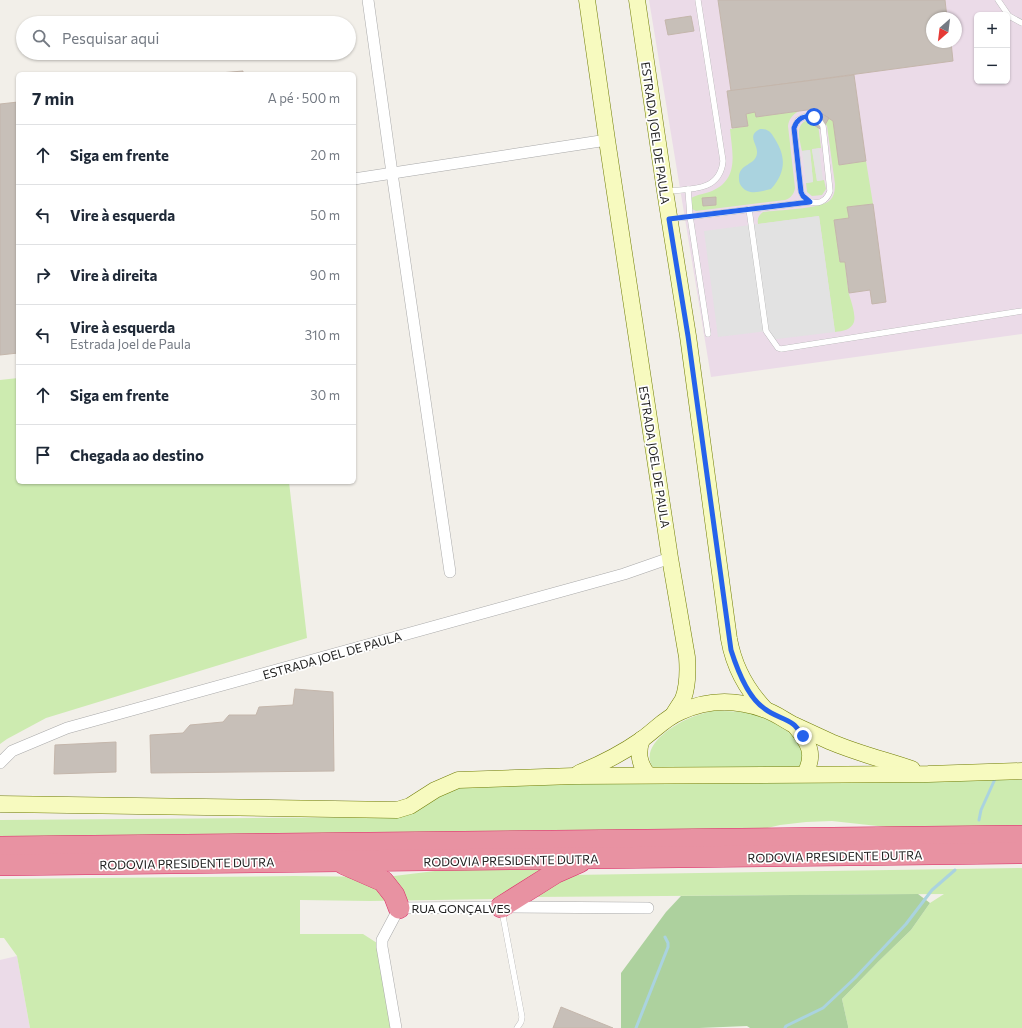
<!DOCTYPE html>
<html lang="pt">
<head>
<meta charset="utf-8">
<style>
	:root { --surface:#fff; --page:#f2f2f3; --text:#1f2937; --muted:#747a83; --line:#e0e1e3 }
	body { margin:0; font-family:Commissioner,sans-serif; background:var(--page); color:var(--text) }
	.controls { position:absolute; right:12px; top:12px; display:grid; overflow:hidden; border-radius:6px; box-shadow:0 1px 3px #0004 }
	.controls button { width:36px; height:36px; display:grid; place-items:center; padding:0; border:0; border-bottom:1px solid var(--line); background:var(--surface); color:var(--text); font:20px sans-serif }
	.compass { position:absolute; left:926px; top:12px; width:36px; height:36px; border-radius:50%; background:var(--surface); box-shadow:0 1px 3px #0004; rotate:208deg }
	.stop { position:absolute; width:12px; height:12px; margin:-9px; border:3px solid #2563eb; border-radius:50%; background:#fff }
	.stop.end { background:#2563eb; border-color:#fff; box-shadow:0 1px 4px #0008 }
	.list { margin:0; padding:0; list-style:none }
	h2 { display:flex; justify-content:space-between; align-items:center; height:52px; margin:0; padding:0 16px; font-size:17px }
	h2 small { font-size:13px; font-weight:400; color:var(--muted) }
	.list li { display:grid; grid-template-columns:26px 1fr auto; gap:12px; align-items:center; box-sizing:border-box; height:60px; padding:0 16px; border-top:1px solid var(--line) }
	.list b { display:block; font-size:15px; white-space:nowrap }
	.list p { margin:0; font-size:13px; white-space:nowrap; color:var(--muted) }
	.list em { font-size:13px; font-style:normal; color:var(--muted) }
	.icon { flex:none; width:22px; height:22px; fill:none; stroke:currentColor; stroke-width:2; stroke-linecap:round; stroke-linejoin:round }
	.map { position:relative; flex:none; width:1022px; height:1028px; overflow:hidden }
	.search { position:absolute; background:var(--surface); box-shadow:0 1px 3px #0004; left:16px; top:16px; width:340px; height:44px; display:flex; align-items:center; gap:10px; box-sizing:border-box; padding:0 14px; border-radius:22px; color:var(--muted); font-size:15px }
	.panel { position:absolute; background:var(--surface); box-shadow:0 1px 3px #0004; left:16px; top:72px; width:340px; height:412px; border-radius:6px }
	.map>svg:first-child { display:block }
	.industrial { fill:#ebdbe8; fill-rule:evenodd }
	.grass { fill:#cdebb0 }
	.forest { fill:#add19e }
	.parking { fill:#e2e2e2 }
	.water { fill:#aad3df }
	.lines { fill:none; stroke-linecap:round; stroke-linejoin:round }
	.stream { stroke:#aad3df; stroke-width:3 }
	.building { fill:#c7bfb8; stroke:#c4b6ab }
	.lane-casing { stroke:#a9a9a9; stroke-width:6 }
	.street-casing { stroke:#a9a9a9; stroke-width:12 }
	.secondary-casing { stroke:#707d05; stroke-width:17 }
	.highway-casing { stroke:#dc2a67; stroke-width:22 }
	.lane { stroke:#fff; stroke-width:5.5 }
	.street { stroke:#fff; stroke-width:11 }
	.secondary { stroke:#f7fabf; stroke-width:16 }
	.highway { stroke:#e892a2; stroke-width:21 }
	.route { stroke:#2563eb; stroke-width:5 }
	.labels { text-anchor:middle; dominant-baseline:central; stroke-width:3.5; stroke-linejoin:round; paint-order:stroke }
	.street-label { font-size:12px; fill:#222; stroke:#fff }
</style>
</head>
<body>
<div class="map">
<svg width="1022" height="1028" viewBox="0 0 1022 1028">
	<rect width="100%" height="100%" fill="#f2efe9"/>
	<g class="industrial">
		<path d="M649,0H1022V334L711,377ZM977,15H1007V81H977ZM932,18H956V42H932Z"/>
		<polygon points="17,956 30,1028 0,1028 0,960"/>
	</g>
	<g class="grass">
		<path d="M799,111C792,115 789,119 788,126L795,188C794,194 791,198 785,200L696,211L690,208L691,198C698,194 705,194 712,191C740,179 732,152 730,129L748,126L746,114L755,112L756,117Z"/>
		<path d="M829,118L833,121L840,165L866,161L873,204L848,207L849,218L834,220L840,262H845C846,272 847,283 849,294C851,301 856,315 854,322C851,330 843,331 835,332L819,216L758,224C757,218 759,215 763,212C778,210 819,209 829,201C834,197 835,191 835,184L827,126L825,124Z"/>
		<path d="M808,120L818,124L821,148L812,149L817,181L824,180L826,189L822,195L812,196L807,192L806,183L813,182L810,150L802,151C800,140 794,124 808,120Z"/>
		<polygon points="18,378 18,482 289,482 307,638 46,718 7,739 0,744 0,380"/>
		<path d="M713,711C727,711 740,711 754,714C767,718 800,735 803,750C804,756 802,763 799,768L654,769C636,746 677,722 695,716C701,714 707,712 713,711Z"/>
		<polygon points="881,778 1022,780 1022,828 905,829 832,821 806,822 780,825 741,834 0,839 0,820 380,817 448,790 470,785"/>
		<polygon points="553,868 498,899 370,901 300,900 300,934 363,934 377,943 392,1028 30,1028 17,956 4,938 0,938 0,879 294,876 386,877 451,869"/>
		<polygon points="1022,868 1022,1028 848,1028 848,1026 842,999 878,962 911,930 930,903 944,894 530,897 571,875"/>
	</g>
	<polygon class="forest" points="918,894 930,903 911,930 878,962 842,999 848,1026 848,1028 750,1028 747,1026 699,1028 621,1028 621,973 666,912 681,896"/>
	<g class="parking">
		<polygon points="819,148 823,180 817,181 812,150"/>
		<polygon points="810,150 813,182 806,183 802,151"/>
		<polygon points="819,216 835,332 769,340 768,331 718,337 704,231"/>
	</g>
	<path class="water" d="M760,129C767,129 770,131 773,136C786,155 787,171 771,189C762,191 749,196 742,187C740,185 739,182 739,179C738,163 756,166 757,153C758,144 746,136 760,129Z"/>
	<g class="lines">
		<g class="stream">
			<polyline points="979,820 981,810 995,779"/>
			<polyline points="636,1028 668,947 668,943 665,937"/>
			<polyline points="785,1028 786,1026 823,1008 855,978 906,924 932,890 955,870"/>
		</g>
	</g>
	<g class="building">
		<polygon points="718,0 945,0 947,18 932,18 932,42 951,42 953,61 731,91"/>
		<polygon points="691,16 694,31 668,35 665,20"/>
		<polygon points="243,71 243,74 208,74"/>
		<polygon points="854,75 866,161 839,165 833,121 814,109 756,117 755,112 746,114 748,126 732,128 727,91"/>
		<polygon points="18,102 18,353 0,355 0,104"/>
		<polygon points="814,109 829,118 822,130 807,121"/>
		<polygon points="716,197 716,205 703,206 702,198"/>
		<polygon points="873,204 886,302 872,304 870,290 849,293 845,262 840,262 834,220 849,218 847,207"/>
		<polygon points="295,689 333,692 334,771 151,773 150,735 183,733 190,725 223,722 229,715 256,715 259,707 293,705"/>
		<polygon points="116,742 116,772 54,774 55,745"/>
		<polygon points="561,1007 613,1028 553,1028"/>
	</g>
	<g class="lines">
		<g class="lane-casing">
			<g id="lane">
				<polyline points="998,0 1009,16 1022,23"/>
				<path d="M806,116C814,116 819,119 823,126L830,191C825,206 808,207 801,192L794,128L798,120Z"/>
				<polyline points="688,189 690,216 708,334"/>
				<path d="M667,191C690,189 720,192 723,161L698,0"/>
				<polyline points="749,209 766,331 778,348 781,349 1022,311"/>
				<polyline points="671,219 810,202"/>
				<polyline points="502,911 522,1017 521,1022 517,1028"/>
			</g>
		</g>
		<g class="street-casing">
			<g id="street">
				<polyline points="368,0 392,173 450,572"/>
				<polyline points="354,179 607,140"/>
				<polyline points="0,763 12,751 67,728 624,574 670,558"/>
				<polyline points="396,1028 382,947 382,940 399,908 501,907 648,908"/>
			</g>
		</g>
		<g class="secondary-casing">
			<g id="secondary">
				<path d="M587,0L607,140L670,558L687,657C688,671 688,686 683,699C680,704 676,710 673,715"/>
				<path d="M637,0L665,191L688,336L729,639C734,667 746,689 765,709"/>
				<path d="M795,726C808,742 816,753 805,774"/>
				<path d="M642,739C637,753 639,764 648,775"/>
				<path d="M579,773C601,764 621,754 641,740C654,731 665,718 680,712C706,700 735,699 763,709C773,712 783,719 792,724C805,730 818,736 831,742C857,753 885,760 912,769"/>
				<polyline points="0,804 397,810 410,806 435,790 458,780 574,776 928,774 1022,771"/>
			</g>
		</g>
		<g class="highway-casing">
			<g id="highway">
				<polyline points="0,847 1022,836"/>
				<polyline points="344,864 383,881 394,895 399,908"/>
				<polyline points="0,865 1022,853"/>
				<polyline points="501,907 555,873 580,862"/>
			</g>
		</g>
		<use href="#lane" class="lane"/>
		<use href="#street" class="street"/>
		<use href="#secondary" class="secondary"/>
		<use href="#highway" class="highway"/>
	</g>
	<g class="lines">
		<path class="route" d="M803,736C800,732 797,727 793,724C785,718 774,716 765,709C748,698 737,669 731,650L688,336L669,219L810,202L803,196L801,192L794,128C797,118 805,115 814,117"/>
	</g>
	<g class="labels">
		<g class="street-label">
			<text transform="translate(656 133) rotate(82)">ESTRADA JOEL DE PAULA</text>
			<text transform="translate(655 457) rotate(81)">ESTRADA JOEL DE PAULA</text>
			<text transform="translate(332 655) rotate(-16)">ESTRADA JOEL DE PAULA</text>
			<text transform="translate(835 856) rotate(-1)">RODOVIA PRESIDENTE DUTRA</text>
			<text transform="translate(511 860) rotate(-1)">RODOVIA PRESIDENTE DUTRA</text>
			<text transform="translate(187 863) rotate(-1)">RODOVIA PRESIDENTE DUTRA</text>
			<text x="461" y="908">RUA GONÇALVES</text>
		</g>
	</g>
</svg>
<div class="controls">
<button>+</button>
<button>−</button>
</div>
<svg class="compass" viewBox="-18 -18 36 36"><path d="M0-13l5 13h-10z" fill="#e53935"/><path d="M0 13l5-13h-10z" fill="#747a83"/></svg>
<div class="stop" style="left:814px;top:117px"></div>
<div class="stop end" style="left:803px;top:736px"></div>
<div class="search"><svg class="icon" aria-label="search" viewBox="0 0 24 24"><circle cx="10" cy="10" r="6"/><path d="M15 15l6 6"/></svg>Pesquisar aqui</div>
<section class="panel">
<h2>7 min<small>A pé · 500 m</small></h2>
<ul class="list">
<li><svg class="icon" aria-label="ahead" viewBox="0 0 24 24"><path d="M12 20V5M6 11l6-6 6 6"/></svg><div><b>Siga em frente</b></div><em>20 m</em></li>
<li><svg class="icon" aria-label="left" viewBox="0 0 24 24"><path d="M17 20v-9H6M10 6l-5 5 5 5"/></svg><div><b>Vire à esquerda</b></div><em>50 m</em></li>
<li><svg class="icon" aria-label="right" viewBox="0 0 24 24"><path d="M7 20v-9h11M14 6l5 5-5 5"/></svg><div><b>Vire à direita</b></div><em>90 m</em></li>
<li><svg class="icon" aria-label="left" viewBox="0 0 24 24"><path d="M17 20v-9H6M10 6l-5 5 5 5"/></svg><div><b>Vire à esquerda</b><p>Estrada Joel de Paula</p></div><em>310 m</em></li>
<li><svg class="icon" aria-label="ahead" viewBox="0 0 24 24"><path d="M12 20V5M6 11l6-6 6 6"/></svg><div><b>Siga em frente</b></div><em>30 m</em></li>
<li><svg class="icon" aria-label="arrive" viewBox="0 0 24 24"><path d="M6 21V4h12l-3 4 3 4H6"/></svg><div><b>Chegada ao destino</b></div></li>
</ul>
</section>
</div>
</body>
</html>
